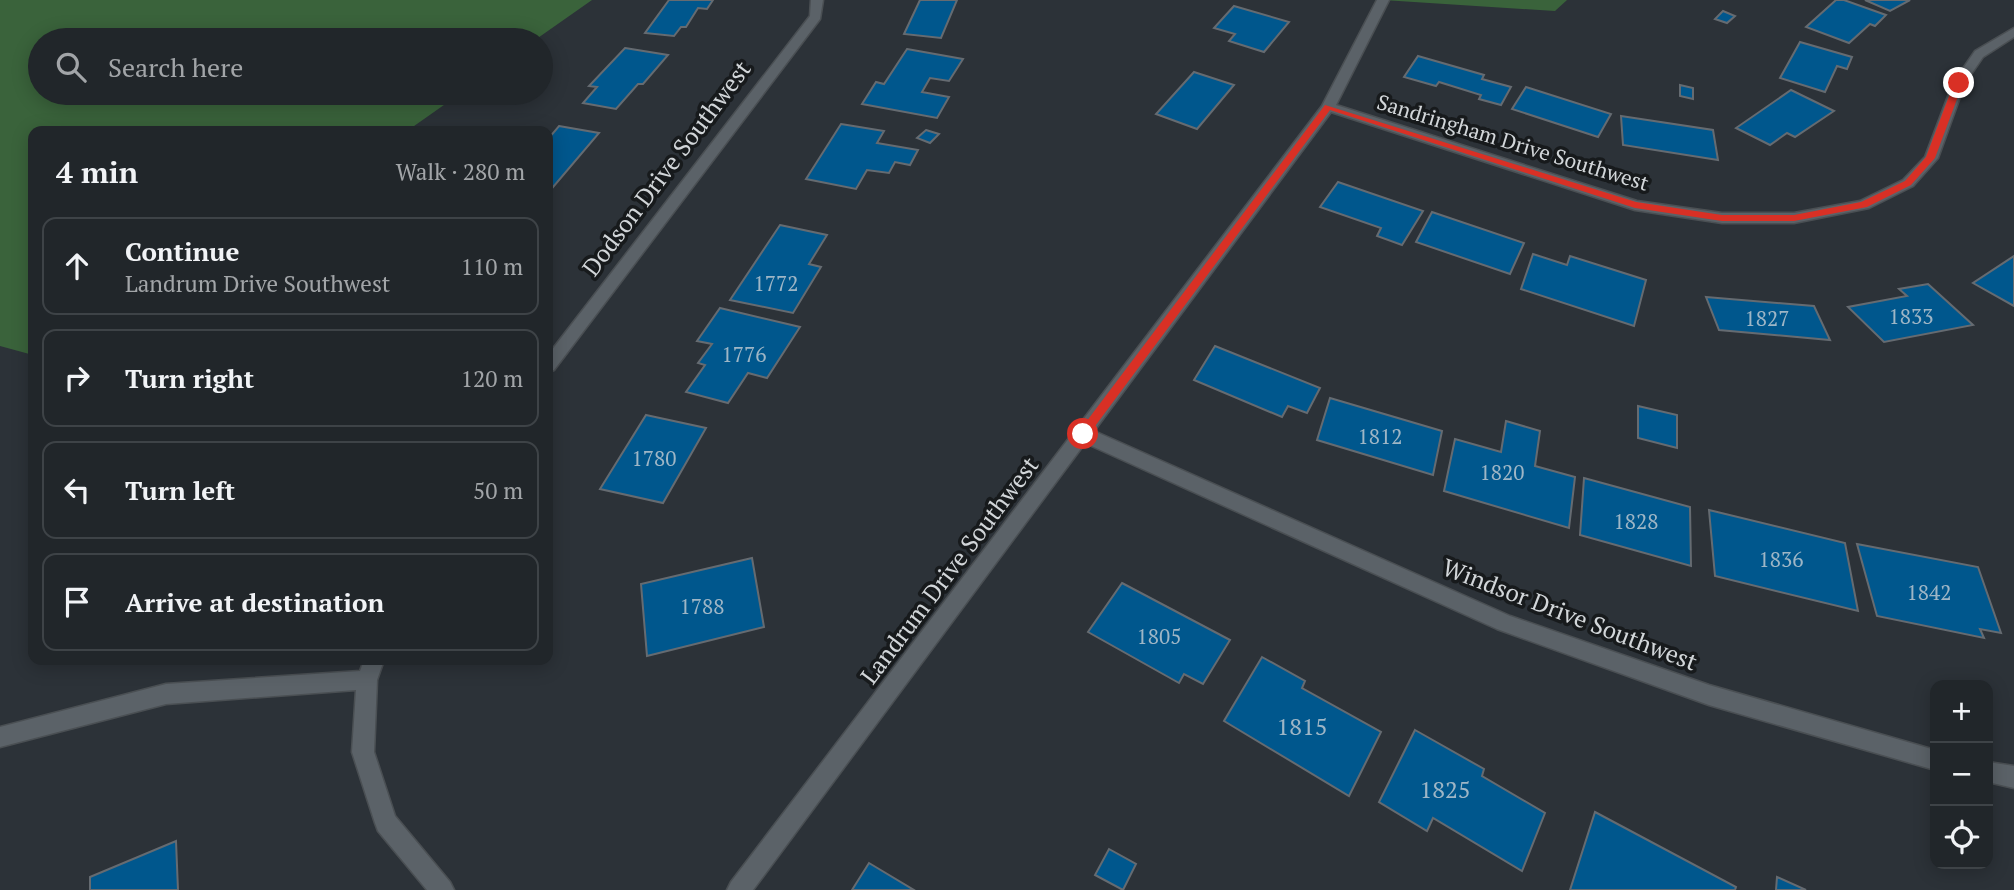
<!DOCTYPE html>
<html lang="en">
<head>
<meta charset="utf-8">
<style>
	:root { --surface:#21262a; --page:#292e32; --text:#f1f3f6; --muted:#a2a5a8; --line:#3e4347 }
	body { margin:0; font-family:"PT Serif",serif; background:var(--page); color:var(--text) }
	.controls { position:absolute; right:21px; bottom:21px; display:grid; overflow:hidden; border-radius:14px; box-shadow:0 4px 18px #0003 }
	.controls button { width:63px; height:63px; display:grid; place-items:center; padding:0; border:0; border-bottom:2px solid var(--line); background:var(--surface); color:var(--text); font:35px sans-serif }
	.stop { position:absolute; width:21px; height:21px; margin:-16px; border:5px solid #d93025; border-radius:50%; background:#fff }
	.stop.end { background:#d93025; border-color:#fff; box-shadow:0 2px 7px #0008 }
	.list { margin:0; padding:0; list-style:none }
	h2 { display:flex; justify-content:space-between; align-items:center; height:91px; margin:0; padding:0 28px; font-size:30px }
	h2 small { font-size:23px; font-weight:400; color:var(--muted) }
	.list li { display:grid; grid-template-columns:46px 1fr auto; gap:21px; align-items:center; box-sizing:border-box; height:98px; margin:0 14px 14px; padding:0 14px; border:2px solid var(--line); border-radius:14px }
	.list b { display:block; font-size:26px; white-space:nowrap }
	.list p { margin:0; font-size:23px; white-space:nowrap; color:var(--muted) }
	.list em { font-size:23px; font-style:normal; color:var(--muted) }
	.icon { flex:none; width:38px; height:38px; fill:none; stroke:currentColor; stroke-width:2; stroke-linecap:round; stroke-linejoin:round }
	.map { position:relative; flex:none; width:2014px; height:890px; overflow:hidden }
	.search { position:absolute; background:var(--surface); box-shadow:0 4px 18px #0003; left:28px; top:28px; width:525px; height:77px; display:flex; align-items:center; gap:18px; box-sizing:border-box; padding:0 24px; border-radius:38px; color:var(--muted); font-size:26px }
	.panel { position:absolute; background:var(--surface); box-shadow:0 4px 18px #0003; left:28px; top:126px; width:525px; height:539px; border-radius:14px }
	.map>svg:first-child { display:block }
	.green { fill:#3a633b }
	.building { fill:#00578d; stroke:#656b71; stroke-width:2 }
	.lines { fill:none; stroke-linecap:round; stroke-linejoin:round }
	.minor-casing { stroke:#4a4f53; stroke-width:3 }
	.minor { fill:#5b6268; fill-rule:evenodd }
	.route { fill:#d93025 }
	.labels { text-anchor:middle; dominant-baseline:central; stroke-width:7; stroke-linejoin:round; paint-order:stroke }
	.far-street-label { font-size:21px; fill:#d2d6d9; stroke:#171a1c }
	.number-label { font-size:21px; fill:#9eb6c6 }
	.street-label { font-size:24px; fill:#d2d6d9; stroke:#171a1c }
	.near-number-label { font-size:24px; fill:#9eb6c6 }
</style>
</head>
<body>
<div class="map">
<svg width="2014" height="890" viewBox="0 0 2014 890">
	<rect width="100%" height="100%" fill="#2c3238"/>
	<g class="green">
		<polygon points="0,0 592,0 535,40 40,40 40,93 461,93 407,131 33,131 33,355 0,346"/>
		<polygon points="1383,0 1567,0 1555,11"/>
	</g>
	<g class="building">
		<polygon points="669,0 713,0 707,9 698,8 686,27 681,27 674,36 645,33"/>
		<polygon points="920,0 957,0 941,38 904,34"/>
		<polygon points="1836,0 1844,0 1886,15 1875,26 1870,24 1849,43 1806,27"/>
		<polygon points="1865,0 1910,0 1890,11"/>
		<polygon points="1234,6 1289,22 1264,52 1229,41 1235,34 1214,28"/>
		<polygon points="1723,11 1735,16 1727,23 1715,19"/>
		<polygon points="1800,42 1852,57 1847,69 1837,66 1825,92 1780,78"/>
		<polygon points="625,48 668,55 643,84 638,84 616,109 583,103 597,87 589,86"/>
		<polygon points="907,49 963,59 949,81 930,78 922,92 949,97 937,118 862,104 876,82 884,84"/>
		<polygon points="1418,56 1484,75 1482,79 1511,87 1501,105 1479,99 1481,95 1439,82 1436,86 1404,77"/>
		<polygon points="1194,72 1234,85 1197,129 1156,114"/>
		<polygon points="1680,85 1693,88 1693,99 1680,96"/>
		<polygon points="1526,87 1611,114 1598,137 1512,109"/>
		<polygon points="1791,90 1834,111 1795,137 1787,133 1770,145 1736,128"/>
		<polygon points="1621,116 1713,130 1718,160 1623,145"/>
		<polygon points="841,124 884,131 877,143 918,150 910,165 895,162 889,173 867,170 856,189 806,179"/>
		<polygon points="559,126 599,133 548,193 548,139"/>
		<polygon points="926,130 939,134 930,143 917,138"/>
		<polygon points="1338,182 1423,211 1402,245 1377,236 1381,228 1320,207"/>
		<polygon points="1432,212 1524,243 1510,274 1416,242"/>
		<polygon points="780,225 827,235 809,264 821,267 793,313 730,300"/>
		<polygon points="1533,254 1567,265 1570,256 1646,280 1634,326 1521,289"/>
		<polygon points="2014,256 2014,306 1973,283"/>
		<polygon points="1928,284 1973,325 1884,342 1848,307 1907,296 1899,289"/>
		<polygon points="1706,297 1814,306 1830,340 1719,330"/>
		<polygon points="720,308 800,327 767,378 748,373 728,403 686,392 705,365 698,363 712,344 697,341"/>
		<polygon points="1215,346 1320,388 1307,413 1288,406 1282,417 1194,380"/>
		<polygon points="1330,398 1442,431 1433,475 1317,440"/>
		<polygon points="1638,406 1677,415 1677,448 1638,438"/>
		<polygon points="646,415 706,428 663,503 600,489"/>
		<polygon points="1506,421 1540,431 1535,466 1575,477 1569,528 1444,491 1455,439 1501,452"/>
		<polygon points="1584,478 1690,507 1691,566 1580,535"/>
		<polygon points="1709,510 1845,543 1858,611 1715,576"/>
		<polygon points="1857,544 1978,567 2001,633 1980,629 1984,638 1877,616"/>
		<polygon points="752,558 764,627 647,656 641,584"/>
		<polygon points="1122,583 1230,640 1203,684 1184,674 1179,683 1088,632"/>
		<polygon points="1262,657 1305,681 1302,688 1381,732 1349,796 1224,721"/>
		<polygon points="1415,730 1484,769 1482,776 1545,813 1522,871 1433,818 1427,831 1379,802"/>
		<polygon points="1595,812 1736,887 1735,890 1570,890"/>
		<polygon points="176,841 178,890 90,890 90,877"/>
		<polygon points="1109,849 1136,864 1123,890 1095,875"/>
		<polygon points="869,863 914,890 852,890"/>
		<polygon points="1777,877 1806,890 1776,890"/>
	</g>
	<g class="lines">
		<g class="minor-casing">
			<g id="minor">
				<polygon points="811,0 823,0 820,19 554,370 548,372 548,355 810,16"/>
				<polygon points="1377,0 1389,0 1336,105 1637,201 1722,213 1794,213 1860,201 1903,180 1925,157 1953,83 1975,51 2014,28 2014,37 1983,57 1965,83 1938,158 1913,186 1869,208 1794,223 1722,223 1635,210 1331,112 1094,431 1510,616 1709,685 1935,750 1935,770 1709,705 1497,629 1085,443 753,890 727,890 731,882 1322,106"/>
				<polygon points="364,660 384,660 377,680 374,752 395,816 450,882 454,890 427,890 378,831 375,823 352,752 356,690 166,704 0,747 0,727 166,684 360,671"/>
				<polygon points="1988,762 2014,766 2014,788 1988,782"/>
			</g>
		</g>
		<use href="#minor" class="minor"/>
	</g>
	<polygon class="route" points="1959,80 1963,83 1935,158 1911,185 1867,207 1794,221 1722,221 1635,208 1330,110 1087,437 1083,438 1077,434 1325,105 1636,202 1722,215 1794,215 1861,202 1905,181 1926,157 1954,83"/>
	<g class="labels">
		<g class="far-street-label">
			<text transform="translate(1513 142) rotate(17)">Sandringham Drive Southwest</text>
		</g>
		<g class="number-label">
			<text x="776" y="283">1772</text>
			<text x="1911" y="316">1833</text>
			<text x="1767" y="318">1827</text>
			<text x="744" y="354">1776</text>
			<text x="1380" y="436">1812</text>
			<text x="654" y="458">1780</text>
			<text x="1502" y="472">1820</text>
			<text x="1636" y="521">1828</text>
			<text x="1781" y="559">1836</text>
			<text x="1929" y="592">1842</text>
			<text x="702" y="606">1788</text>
			<text x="1159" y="636">1805</text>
		</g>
		<g class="street-label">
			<text transform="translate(666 168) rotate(-53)">Dodson Drive Southwest</text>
			<text transform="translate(949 570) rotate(-53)">Landrum Drive Southwest</text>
			<text transform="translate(1570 614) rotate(21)">Windsor Drive Southwest</text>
		</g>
		<g class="near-number-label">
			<text x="1302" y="726">1815</text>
			<text x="1445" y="789">1825</text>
		</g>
	</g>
</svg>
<div class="controls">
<button>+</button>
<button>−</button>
<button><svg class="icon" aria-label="locate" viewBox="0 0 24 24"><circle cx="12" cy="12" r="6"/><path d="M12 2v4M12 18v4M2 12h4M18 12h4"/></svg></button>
</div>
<div class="stop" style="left:1083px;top:434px"></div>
<div class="stop end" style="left:1959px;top:83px"></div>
<div class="search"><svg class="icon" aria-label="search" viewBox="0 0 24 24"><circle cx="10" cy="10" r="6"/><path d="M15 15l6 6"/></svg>Search here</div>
<section class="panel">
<h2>4 min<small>Walk · 280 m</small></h2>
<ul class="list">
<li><svg class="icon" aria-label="ahead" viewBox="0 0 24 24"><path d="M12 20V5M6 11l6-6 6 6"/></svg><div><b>Continue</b><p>Landrum Drive Southwest</p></div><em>110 m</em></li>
<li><svg class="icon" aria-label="right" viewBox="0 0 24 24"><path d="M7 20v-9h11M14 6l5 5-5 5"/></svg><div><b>Turn right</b></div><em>120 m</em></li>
<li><svg class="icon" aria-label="left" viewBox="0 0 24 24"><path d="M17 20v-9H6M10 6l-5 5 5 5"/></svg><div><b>Turn left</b></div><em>50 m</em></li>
<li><svg class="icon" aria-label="arrive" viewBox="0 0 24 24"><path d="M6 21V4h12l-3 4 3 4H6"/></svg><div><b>Arrive at destination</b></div></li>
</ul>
</section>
</div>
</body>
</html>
